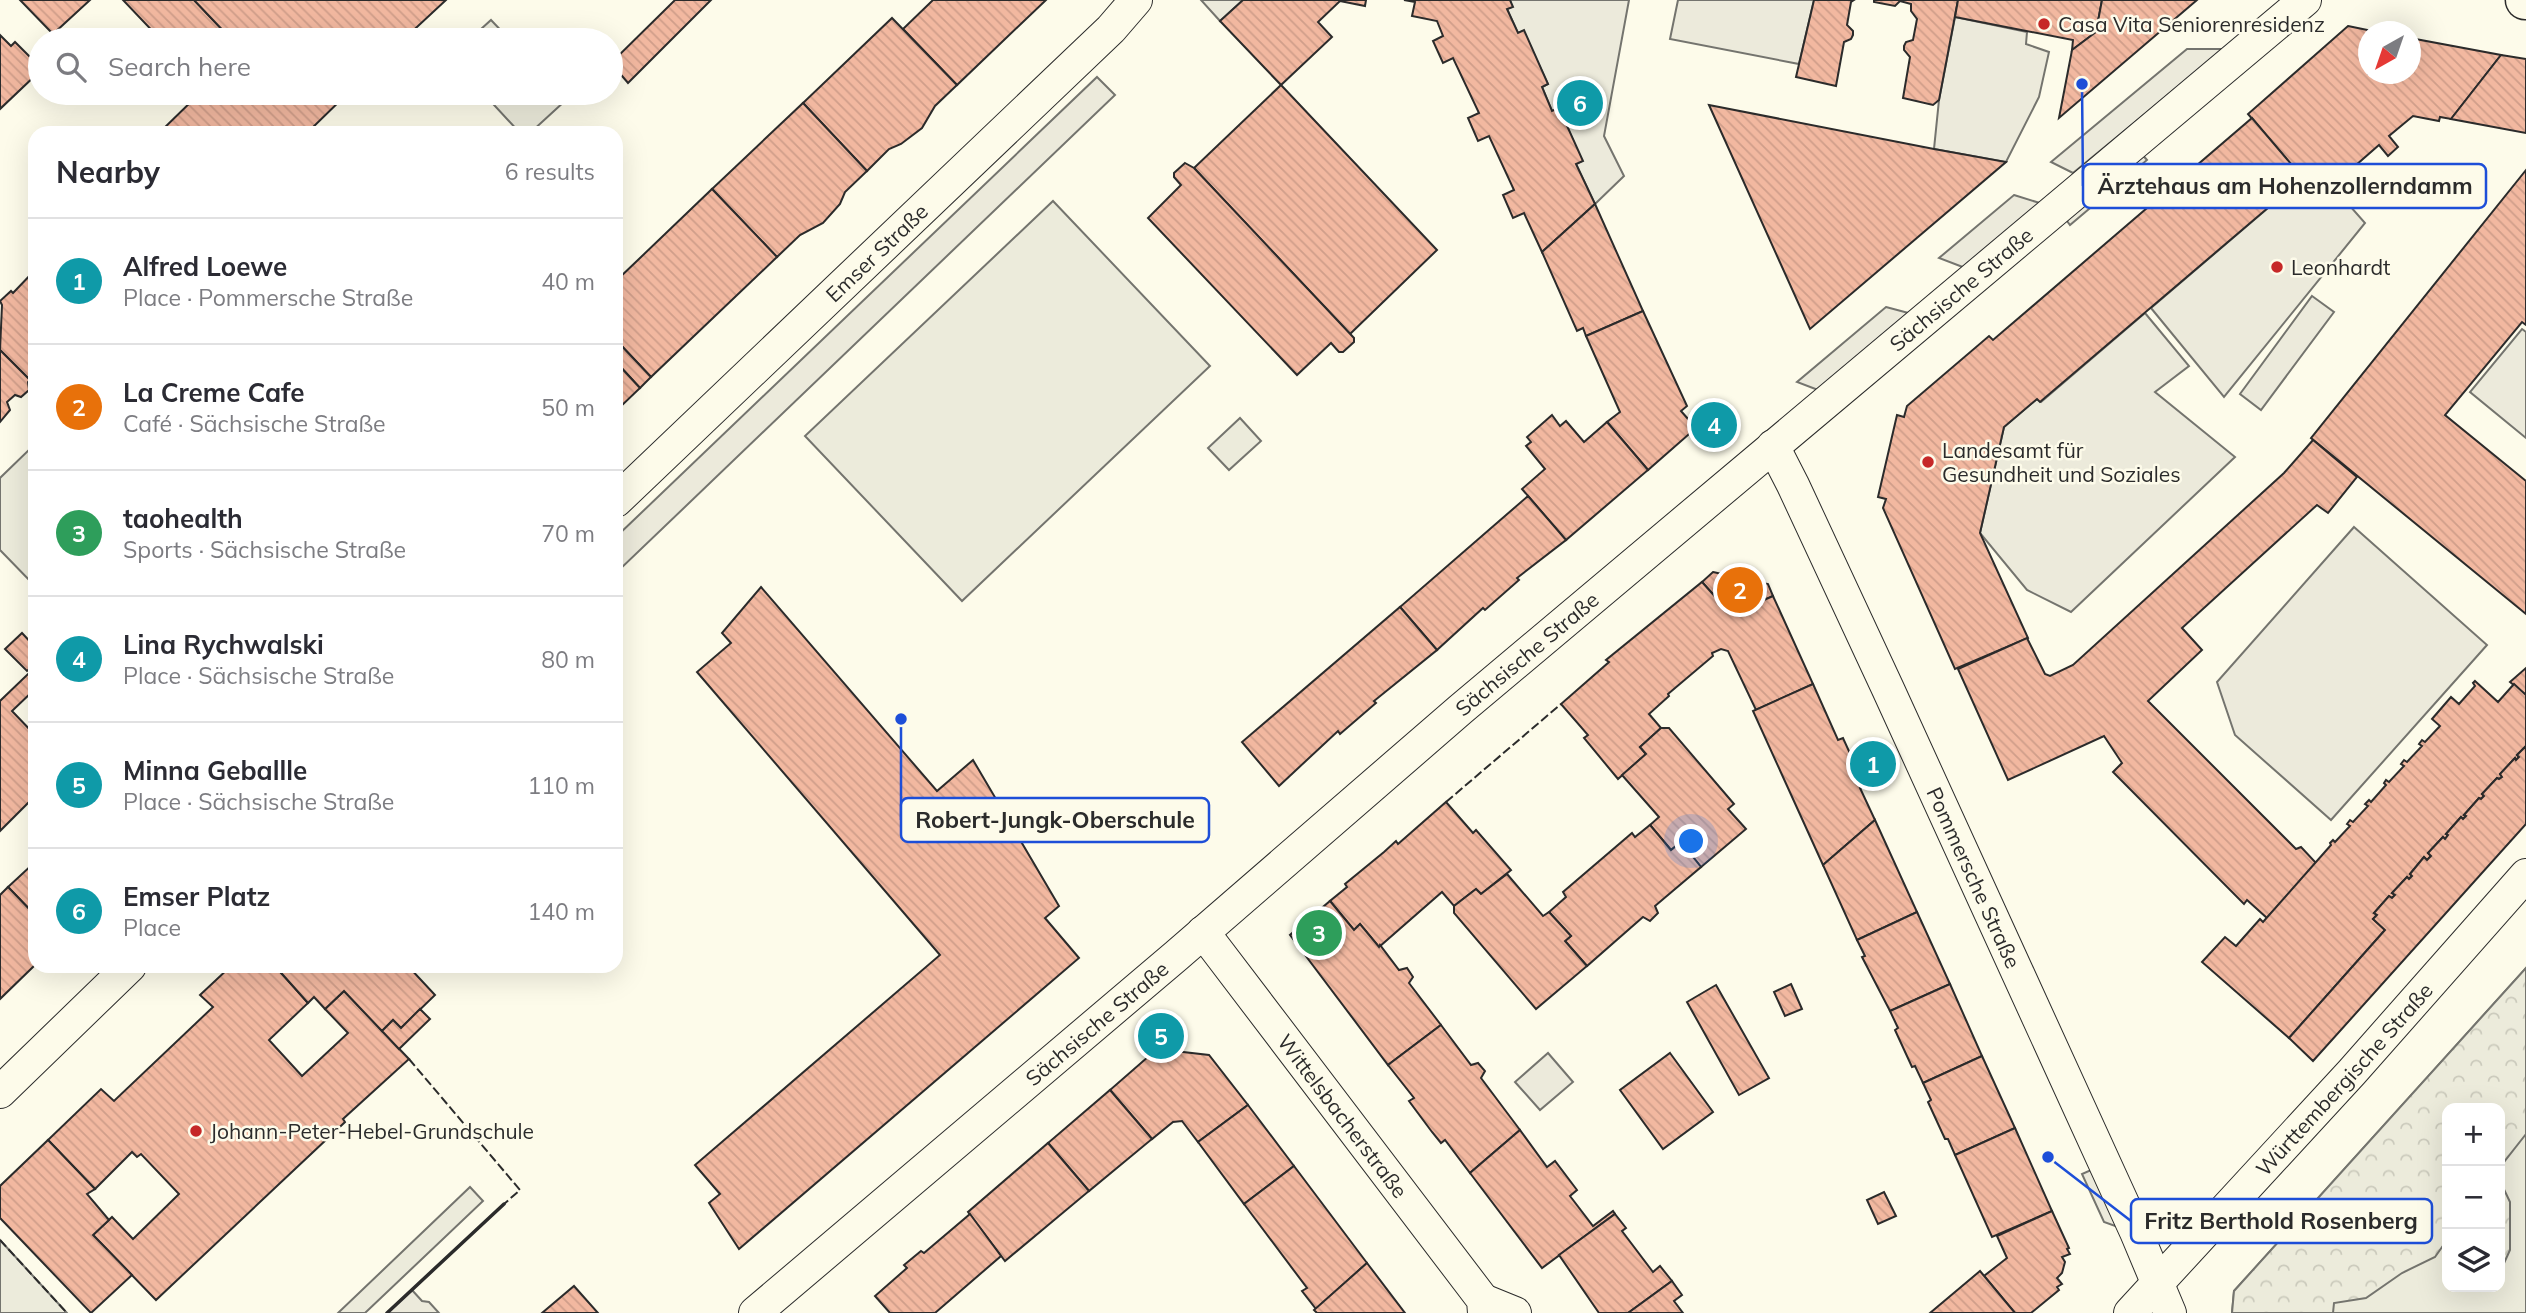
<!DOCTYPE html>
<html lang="en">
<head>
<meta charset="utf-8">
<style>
	:root { --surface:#fff; --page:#f2f2f3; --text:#2b2b33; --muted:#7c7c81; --line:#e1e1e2; --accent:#db2777 }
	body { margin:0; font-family:Mulish,sans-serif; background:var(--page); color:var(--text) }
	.controls { position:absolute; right:21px; bottom:21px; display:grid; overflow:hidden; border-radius:14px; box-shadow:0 7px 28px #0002 }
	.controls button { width:63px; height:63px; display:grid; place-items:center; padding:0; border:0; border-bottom:2px solid var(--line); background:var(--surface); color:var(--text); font:35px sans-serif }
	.compass { position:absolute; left:2358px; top:21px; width:63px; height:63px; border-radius:50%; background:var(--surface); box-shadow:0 7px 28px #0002; rotate:220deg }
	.you { position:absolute; left:1692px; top:842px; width:24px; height:24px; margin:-18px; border:5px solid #fff; border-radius:50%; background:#1a73e8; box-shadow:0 0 0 10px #1a73e833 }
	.badge { display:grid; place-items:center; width:46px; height:46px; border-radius:50%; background:var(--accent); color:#fff; font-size:23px; font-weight:700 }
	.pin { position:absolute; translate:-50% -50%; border:4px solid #fff; box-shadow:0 2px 7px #0006 }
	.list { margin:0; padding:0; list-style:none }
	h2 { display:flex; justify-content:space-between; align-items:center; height:91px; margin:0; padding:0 28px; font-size:30px }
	h2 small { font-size:23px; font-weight:400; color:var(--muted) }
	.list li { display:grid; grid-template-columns:46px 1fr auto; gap:21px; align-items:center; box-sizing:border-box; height:126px; padding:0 28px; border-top:2px solid var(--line) }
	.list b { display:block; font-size:26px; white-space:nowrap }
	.list p { margin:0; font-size:23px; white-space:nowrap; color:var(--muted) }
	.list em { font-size:23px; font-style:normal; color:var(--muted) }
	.icon { flex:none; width:38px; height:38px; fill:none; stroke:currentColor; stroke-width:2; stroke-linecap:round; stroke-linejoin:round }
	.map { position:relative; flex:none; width:2526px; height:1313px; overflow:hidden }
	.search { position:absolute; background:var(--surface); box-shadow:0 7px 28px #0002; left:28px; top:28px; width:595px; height:77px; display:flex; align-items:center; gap:18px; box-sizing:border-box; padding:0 24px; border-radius:38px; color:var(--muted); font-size:26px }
	.panel { position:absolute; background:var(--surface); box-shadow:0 7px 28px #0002; left:28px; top:126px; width:595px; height:847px; border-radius:21px }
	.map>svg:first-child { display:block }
	.green { fill:#ecebdb; stroke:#74746e; stroke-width:2; fill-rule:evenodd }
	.forest { fill:url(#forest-crowns); stroke:#74746e; stroke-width:2 }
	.parking { fill:#eceadb; stroke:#74746e; stroke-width:2 }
	.building { fill:url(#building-back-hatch); stroke:#2b2b2b; stroke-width:2 }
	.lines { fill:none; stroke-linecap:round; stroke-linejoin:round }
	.street-casing { stroke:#2b2b2b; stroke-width:34 }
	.secondary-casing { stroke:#2b2b2b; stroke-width:41 }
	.street { stroke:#fdfbea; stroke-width:32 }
	.secondary { stroke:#fdfbea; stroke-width:38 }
	.fence { stroke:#2b2b2b; stroke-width:2; stroke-dasharray:9 3.5; stroke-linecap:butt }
	.wall { stroke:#2b2b2b; stroke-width:3.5 }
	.poi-dot { fill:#c62828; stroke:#fdfbea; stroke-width:2.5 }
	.labels { text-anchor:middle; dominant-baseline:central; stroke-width:5; stroke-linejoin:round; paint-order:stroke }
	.poi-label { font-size:21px; fill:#2b2b2b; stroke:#fdfbea; text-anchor:start }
	.street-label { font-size:21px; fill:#2b2b2b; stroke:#fdfbea }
	.leader { fill:none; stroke:#1d4ed8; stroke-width:2.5 }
	.callout-dot { fill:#1d4ed8; stroke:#fdfbea; stroke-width:2.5 }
	.callout { fill:#fdfbea; stroke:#1d4ed8; stroke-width:2.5 }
	.callout-label { font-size:23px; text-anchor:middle; font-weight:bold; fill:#2b2b2b }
</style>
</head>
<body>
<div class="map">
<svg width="2526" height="1313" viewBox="0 0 2526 1313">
	<defs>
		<pattern id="forest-crowns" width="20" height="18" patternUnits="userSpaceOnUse" patternTransform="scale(1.75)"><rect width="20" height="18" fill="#ecebdb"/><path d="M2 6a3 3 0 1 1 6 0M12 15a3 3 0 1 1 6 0" fill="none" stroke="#cbcabc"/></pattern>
		<pattern id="building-back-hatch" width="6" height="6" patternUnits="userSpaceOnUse" patternTransform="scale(1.75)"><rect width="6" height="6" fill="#f2b8a0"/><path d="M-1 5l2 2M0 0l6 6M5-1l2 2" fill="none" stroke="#d09e8a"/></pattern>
	</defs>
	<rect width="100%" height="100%" fill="#fdfbea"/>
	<g class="green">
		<polygon points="491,20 510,40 469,40"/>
		<polygon points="483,93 558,93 566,100 530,133 520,133"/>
		<polygon points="1053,201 1210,366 962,601 805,436"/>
		<polygon points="1240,418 1261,441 1229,470 1208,448"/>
		<polygon points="35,444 35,586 0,550 0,478"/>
		<path d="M2526,968V1313H2232L2234,1291ZM2447,1108H2500V1287H2447Z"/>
		<polygon points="470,1187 483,1201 365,1313 338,1313"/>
		<polygon points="0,1240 67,1313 0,1313"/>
	</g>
	<g class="forest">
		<polygon points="2526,968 2526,1134 2500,1167 2500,1108 2447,1108 2447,1240 2435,1257 2402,1273 2366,1298 2334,1303 2333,1313 2232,1313 2234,1291"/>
		<polygon points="2500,1181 2510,1202 2510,1250 2500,1272"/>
	</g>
	<g class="parking">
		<polygon points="1201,0 1243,0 1220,21"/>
		<polygon points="1510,0 1629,0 1604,136 1624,176 1595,204 1576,164 1582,161 1559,108 1552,111 1542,87 1548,84 1523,31 1518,33 1507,9 1512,7"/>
		<polygon points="1678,0 1814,0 1799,64 1670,39"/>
		<polygon points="1955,17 2027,32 2026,44 2049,52 2039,97 2006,162 1934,149 1939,100"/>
		<polygon points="2187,49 2224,49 2073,173 2051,162"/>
		<polygon points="1097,77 1115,95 616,573 616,537"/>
		<polygon points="2140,152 2147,160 2070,225 2064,217"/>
		<polygon points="2320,172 2365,223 2224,397 2151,308 2303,178 2307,183"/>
		<polygon points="2014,195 2043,204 1968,269 1939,258"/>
		<polygon points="2312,296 2334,312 2261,410 2240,394"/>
		<polygon points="1886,307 1916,315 1826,393 1797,382"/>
		<polygon points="2145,313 2189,366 2155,392 2235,457 2071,612 2027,590 1980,533 2004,427 2037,399 2041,402"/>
		<polygon points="2522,329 2526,332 2526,438 2470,392"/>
		<polygon points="2354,527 2487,645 2331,820 2235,735 2217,682"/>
		<polygon points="1548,1053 1573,1082 1540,1110 1515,1082"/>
		<polygon points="2091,1170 2118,1227 2104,1222 2082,1174"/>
		<polygon points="412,1290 422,1301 429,1302 439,1313 387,1313"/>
	</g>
	<g class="building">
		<polygon points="20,0 90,0 53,34"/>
		<polygon points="123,0 194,0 232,40 161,40"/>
		<polygon points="194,0 446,0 403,40 232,40"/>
		<polygon points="675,0 711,0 628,83 611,63"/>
		<polygon points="933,0 1046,0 957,85 903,29"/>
		<polygon points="1243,0 1366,0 1365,6 1340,1 1318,22 1332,37 1281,85 1220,21"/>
		<polygon points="1404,0 1510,0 1513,7 1507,9 1518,33 1524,30 1548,84 1542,87 1552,111 1559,108 1583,161 1576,164 1595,204 1542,252 1524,213 1513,218 1503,195 1514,190 1489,136 1478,141 1468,118 1479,113 1453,58 1443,63 1433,41 1443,36 1437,21 1412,16 1415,2"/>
		<polygon points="1814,0 1854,0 1851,2 1847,25 1853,31 1853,35 1851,39 1844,42 1836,86 1796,77"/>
		<polygon points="1874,0 1958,0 1939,100 1933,105 1903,98 1910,57 1904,50 1904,46 1906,42 1913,40 1917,19 1911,11 1911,4 1900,1 1895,6 1874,2"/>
		<polygon points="1958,0 2102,0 2096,32 2072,50 2073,40 1955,17"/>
		<polygon points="2102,0 2197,0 2059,118 2072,50 2096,32"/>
		<polygon points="892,18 957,85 935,106 922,128 901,144 889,149 867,171 803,103"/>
		<polygon points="2348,26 2377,32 2368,32 2368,74 2410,74 2410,38 2501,55 2451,119 2440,117 2439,121 2413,116 2389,136 2398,147 2388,156 2379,145 2332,186 2320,172 2307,183 2248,114"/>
		<polygon points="0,35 11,46 15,42 40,67 40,71 0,109"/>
		<polygon points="2501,55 2526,59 2526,133 2451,119"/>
		<polygon points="1281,85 1437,250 1350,334 1194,168"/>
		<polygon points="200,93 348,93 307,133 159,133"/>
		<polygon points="803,103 867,171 845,192 840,204 823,223 800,235 777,257 712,189"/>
		<polygon points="1709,105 1934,149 2006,162 1810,329"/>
		<polygon points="2252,118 2303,178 2040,402 2037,399 2004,427 1980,533 2028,638 1955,669 1883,508 1886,499 1878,497 1897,415 1904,417 1907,406 1989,336 1993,340"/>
		<polygon points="1185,163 1194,168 1354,338 1354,342 1343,352 1339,352 1331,343 1297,375 1148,218 1181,185 1174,177 1174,173"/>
		<polygon points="2526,170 2526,325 2522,322 2445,415 2526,481 2526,614 2311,438"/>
		<polygon points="712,189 777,257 651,377 616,340 616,281"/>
		<polygon points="1595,204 1643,311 1586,336 1583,328 1577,331 1542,252"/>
		<polygon points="35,270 35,379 33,377 30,380 0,350 2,305 0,301 11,291 13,293"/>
		<polygon points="1643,311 1687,406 1681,411 1696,428 1648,470 1607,422 1620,412 1586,336"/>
		<polygon points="616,340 651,377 640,388 616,362"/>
		<polygon points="0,350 30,380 28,382 29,390 21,397 15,395 7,402 10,410 0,422"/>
		<polygon points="616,362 640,388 616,411"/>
		<polygon points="1552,415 1560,426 1566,421 1584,442 1607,422 1648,470 1566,540 1522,489 1545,469 1526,446 1531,442 1527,437"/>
		<polygon points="2313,440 2357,477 2328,513 2317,505 2182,628 2202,650 2148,701 2296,849 2301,847 2316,863 2267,918 2247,900 2244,904 2113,772 2122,763 2104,736 2008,780 1958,669 2027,638 2045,674 2050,676 2073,665 2284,473"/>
		<polygon points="1528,496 1566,540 1517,578 1519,580 1485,610 1483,608 1437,650 1400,607"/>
		<polygon points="1713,572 1768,584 1773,596 1746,608 1720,602 1702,582"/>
		<polygon points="1702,582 1720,602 1746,608 1773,596 1813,684 1756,710 1728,651 1721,649 1712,653 1713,656 1668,694 1669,696 1649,714 1661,728 1640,747 1646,754 1618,779 1584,738 1588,735 1561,704 1609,662 1606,660"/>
		<polygon points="761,587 937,791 973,760 1059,906 1045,918 1079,958 739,1249 709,1203 720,1194 695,1165 940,955 697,672 731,643 722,633"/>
		<polygon points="1400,607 1437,650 1374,701 1376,703 1340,734 1338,731 1279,786 1242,742"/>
		<polygon points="22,633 35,647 35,664 27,671 5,649"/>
		<polygon points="2526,668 2526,695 2510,682"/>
		<polygon points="28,674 35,680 35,689 12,711 35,735 35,796 0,831 0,701"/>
		<polygon points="2475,681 2498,702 2514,684 2526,695 2526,746 2517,755 2519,757 2516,760 2515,758 2500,774 2502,777 2499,779 2497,778 2482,794 2484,796 2481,799 2479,798 2464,815 2466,816 2463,819 2461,817 2446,834 2448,835 2445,839 2443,837 2428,853 2431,856 2427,860 2424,857 2410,874 2412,876 2409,879 2407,877 2392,893 2395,895 2392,898 2389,896 2374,913 2377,915 2373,919 2385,930 2289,1038 2202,962 2225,937 2236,946 2260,919 2263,922 2331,845 2330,843 2333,840 2335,842 2350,826 2347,824 2350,820 2353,822 2368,806 2365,804 2369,800 2371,802 2386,785 2384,783 2386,780 2389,782 2404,766 2401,764 2404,760 2407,762 2422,746 2419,744 2422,740 2425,742 2440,726 2432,719 2451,697 2459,704 2475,686 2473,683"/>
		<polygon points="1813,684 1838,740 1843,738 1858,771 1865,786 1860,788 1875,820 1823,865 1753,711"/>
		<polygon points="1661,728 1669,728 1734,804 1728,809 1746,829 1701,867 1681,842 1671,850 1650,825 1659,817 1622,775 1646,754 1640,747"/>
		<polygon points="2526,746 2526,824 2313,1061 2289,1038 2385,930 2373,919 2377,915 2374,913 2389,896 2392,898 2395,895 2392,893 2407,877 2409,879 2412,876 2410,874 2424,857 2427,860 2431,856 2428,853 2443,837 2445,839 2448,835 2446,834 2461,817 2463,819 2466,816 2464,815 2479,798 2481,799 2484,796 2482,794 2497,778 2499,779 2502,777 2500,774 2515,758 2516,760 2519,757 2517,755"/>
		<polygon points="1446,802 1473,833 1476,830 1511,870 1481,894 1476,889 1454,906 1442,892 1379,947 1360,924 1354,930 1330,901 1347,887 1345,884 1384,852 1396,841 1398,844"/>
		<polygon points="1875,820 1917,912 1857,940 1823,865"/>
		<polygon points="1650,825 1671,850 1681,842 1701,867 1655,906 1658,913 1650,921 1643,917 1587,966 1565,941 1571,936 1549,912 1566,897 1563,892 1632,833 1635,837"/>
		<polygon points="35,862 35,915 8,887"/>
		<polygon points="1507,874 1543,916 1549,912 1571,936 1565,941 1587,966 1536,1009 1454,913 1454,906 1476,889 1481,894"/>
		<polygon points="8,887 35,915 35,965 0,999 0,895"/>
		<polygon points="1330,901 1354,930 1360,924 1379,947 1380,945 1399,970 1407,968 1413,977 1409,983 1441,1025 1388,1065 1290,935"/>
		<polygon points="1917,912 1950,984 1890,1011 1862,957 1865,956 1857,940"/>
		<polygon points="231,966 275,966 308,1003 269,1040 302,1076 348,1033 325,1009 344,991 409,1059 343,1119 345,1122 156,1300 93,1235 112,1217 133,1239 179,1194 141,1154 137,1157 132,1152 95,1189 48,1140 101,1089 114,1101 213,1007 200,995"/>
		<polygon points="275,966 408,966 435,995 401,1028 393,1020 382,1031 344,991 325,1009 314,997 308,1003"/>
		<polygon points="1791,984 1802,1009 1785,1016 1774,992"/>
		<polygon points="1950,984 1982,1056 1923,1083 1915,1066 1912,1067 1895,1030 1898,1028 1890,1011"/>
		<polygon points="1716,985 1769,1078 1739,1095 1687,1002"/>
		<polygon points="420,1009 430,1019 399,1049 382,1031 393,1020 401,1028"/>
		<polygon points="1441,1025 1471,1065 1478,1063 1485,1071 1481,1078 1520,1130 1470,1173 1445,1140 1441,1143 1432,1132 1409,1101 1414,1098 1388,1065"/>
		<polygon points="1157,1049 1209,1055 1248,1105 1198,1142 1182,1121 1173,1122 1152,1139 1110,1090"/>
		<polygon points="1670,1053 1713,1112 1663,1149 1620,1090"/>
		<polygon points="1982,1056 2015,1128 1955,1155 1948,1139 1945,1139 1928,1102 1931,1100 1923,1083"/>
		<polygon points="1110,1090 1152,1139 1089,1191 1048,1143"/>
		<polygon points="1248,1105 1294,1166 1244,1204 1198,1142"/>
		<polygon points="2015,1128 2052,1211 1992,1237 1955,1155"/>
		<polygon points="1520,1130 1547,1167 1555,1161 1577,1190 1570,1196 1593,1226 1613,1211 1615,1214 1542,1268 1470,1173"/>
		<polygon points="48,1140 95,1189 87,1194 109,1220 93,1235 132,1275 91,1313 0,1218 0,1186"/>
		<polygon points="1048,1143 1089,1191 1005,1261 968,1212"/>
		<polygon points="1294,1166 1367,1263 1316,1309 1302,1291 1307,1288 1244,1204"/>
		<polygon points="1884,1192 1896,1216 1878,1224 1867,1200"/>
		<polygon points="2052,1211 2069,1248 2067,1249 2070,1254 2062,1257 2065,1262 2062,1273 2057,1278 2062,1284 2057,1287 2059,1290 2031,1313 2015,1313 1984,1276 2007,1258 1997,1236"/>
		<polygon points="970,1214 1001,1256 935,1313 890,1313 875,1296 907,1268 904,1265 921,1251 924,1253"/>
		<polygon points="1615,1214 1626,1228 1622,1231 1653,1272 1660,1266 1672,1281 1628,1313 1599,1313 1559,1255"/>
		<polygon points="1367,1263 1405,1313 1317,1313 1314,1310"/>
		<polygon points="1980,1271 2015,1313 1930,1313"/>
		<polygon points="1672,1281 1682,1295 1674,1301 1683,1313 1628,1313"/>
		<polygon points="574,1286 598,1313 542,1313"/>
	</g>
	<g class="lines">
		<g class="street-casing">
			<g id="street">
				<path id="s1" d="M1773,446L1793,485L1888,689L2136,1232L2170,1313"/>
				<path id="s2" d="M616,501L1111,29L1136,0"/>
				<path id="s3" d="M1203,932L1483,1300L1484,1313"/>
				<polyline points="0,1092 130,966"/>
				<polyline points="1483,1300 1515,1313"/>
				<path id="s4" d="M755,1313L1176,956L1461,709L2305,0"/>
				<path id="s5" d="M2130,1313L2352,1072L2526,875"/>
			</g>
		</g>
		<g class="secondary-casing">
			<polyline id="secondary" points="2525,0 2526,0"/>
		</g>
		<use href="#street" class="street"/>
		<use href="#secondary" class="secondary"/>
		<g class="fence">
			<polyline points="1446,802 1561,704"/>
			<polyline points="409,1059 520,1190 504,1204"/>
			<polyline points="0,1240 67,1313"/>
		</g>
		<polyline class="wall" points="387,1313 504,1204"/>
	</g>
	<g class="poi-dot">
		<circle cx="2044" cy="24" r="7"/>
		<circle cx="2277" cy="267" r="7"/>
		<circle cx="1928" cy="462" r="7"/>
		<circle cx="196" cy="1131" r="7"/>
	</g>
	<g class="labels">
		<g class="poi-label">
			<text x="2058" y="24">Casa Vita Seniorenresidenz</text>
			<text x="2291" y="267">Leonhardt</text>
			<text x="1942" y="450">Landesamt für<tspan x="1942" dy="24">Gesundheit und Soziales</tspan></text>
			<text x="210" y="1131">Johann-Peter-Hebel-Grundschule</text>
		</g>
		<g class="street-label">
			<text stroke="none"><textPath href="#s2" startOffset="360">Emser Straße</textPath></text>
			<text stroke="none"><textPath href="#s4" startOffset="1582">Sächsische Straße</textPath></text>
			<text stroke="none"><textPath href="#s4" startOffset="1015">Sächsische Straße</textPath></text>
			<text stroke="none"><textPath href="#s1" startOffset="476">Pommersche Straße</textPath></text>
			<text stroke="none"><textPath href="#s4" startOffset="448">Sächsische Straße</textPath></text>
			<text stroke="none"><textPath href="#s5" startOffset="317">Württembergische Straße</textPath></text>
			<text stroke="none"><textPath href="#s3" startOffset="231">Wittelsbacherstraße</textPath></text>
		</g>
	</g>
	<path class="leader" d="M2082 84L2083 186M901 719L901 820M2048 1157L2131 1221"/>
	<g class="callout-dot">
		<circle cx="2082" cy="84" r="7"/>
		<circle cx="901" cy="719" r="7"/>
		<circle cx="2048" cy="1157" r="7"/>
	</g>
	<g class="callout">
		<rect x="2083" y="164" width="403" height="44" rx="7"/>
		<rect x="901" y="798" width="308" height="44" rx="7"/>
		<rect x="2131" y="1199" width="301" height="44" rx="7"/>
	</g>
	<g class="callout-label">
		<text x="2285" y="194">Ärztehaus am Hohenzollerndamm</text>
		<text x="1055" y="828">Robert-Jungk-Oberschule</text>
		<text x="2281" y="1229">Fritz Berthold Rosenberg</text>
	</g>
</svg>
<div class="controls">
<button>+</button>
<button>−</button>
<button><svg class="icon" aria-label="layers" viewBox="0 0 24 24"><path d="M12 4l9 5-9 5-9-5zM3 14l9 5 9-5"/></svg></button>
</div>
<svg class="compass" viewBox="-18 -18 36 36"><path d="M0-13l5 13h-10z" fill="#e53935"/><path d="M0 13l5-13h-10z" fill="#7c7c81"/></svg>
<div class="you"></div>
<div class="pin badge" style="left:1873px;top:764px;background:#0f9aa8">1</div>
<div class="pin badge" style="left:1740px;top:590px;background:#e8710a">2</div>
<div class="pin badge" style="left:1319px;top:933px;background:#2e9e5b">3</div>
<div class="pin badge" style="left:1714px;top:425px;background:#0f9aa8">4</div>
<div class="pin badge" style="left:1161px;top:1036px;background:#0f9aa8">5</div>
<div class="pin badge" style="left:1580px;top:103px;background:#0f9aa8">6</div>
<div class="search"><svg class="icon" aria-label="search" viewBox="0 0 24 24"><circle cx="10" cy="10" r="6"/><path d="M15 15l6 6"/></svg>Search here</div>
<section class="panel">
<h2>Nearby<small>6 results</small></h2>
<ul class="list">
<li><span class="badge" style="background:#0f9aa8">1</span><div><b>Alfred Loewe</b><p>Place · Pommersche Straße</p></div><em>40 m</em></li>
<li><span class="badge" style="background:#e8710a">2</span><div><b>La Creme Cafe</b><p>Café · Sächsische Straße</p></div><em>50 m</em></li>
<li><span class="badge" style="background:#2e9e5b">3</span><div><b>taohealth</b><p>Sports · Sächsische Straße</p></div><em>70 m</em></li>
<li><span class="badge" style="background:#0f9aa8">4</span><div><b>Lina Rychwalski</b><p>Place · Sächsische Straße</p></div><em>80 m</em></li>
<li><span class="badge" style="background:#0f9aa8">5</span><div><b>Minna Geballle</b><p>Place · Sächsische Straße</p></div><em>110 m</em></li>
<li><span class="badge" style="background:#0f9aa8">6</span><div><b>Emser Platz</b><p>Place</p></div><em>140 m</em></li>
</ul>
</section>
</div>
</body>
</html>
